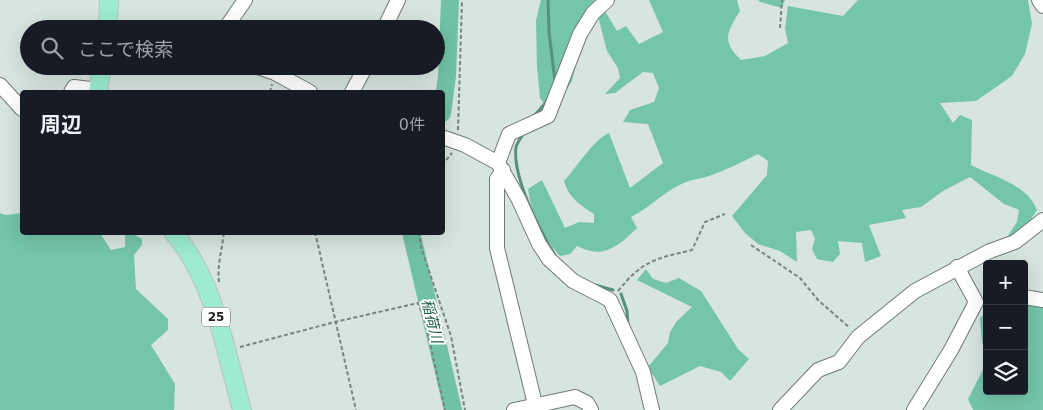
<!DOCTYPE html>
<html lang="ja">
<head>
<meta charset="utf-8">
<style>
	:root { --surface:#171b24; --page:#20242c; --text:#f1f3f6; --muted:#9ea1a6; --line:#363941 }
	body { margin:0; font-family:"DejaVu Sans","Noto Sans JP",sans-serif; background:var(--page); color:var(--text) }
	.controls { position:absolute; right:15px; bottom:15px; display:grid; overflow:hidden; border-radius:5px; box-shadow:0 5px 20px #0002 }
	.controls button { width:45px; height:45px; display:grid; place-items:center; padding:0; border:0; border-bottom:1px solid var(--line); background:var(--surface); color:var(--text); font:25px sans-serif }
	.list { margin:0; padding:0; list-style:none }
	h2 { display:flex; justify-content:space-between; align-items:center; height:65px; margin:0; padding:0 20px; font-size:21px }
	h2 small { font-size:16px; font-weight:400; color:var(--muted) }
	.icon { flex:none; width:28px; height:28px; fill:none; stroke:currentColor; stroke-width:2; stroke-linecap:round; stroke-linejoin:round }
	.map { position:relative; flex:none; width:1043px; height:410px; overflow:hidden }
	.search { position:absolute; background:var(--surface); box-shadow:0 5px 20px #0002; left:20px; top:20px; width:425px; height:55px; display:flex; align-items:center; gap:12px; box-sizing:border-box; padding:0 18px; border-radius:28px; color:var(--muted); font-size:19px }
	.panel { position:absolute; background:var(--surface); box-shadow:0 5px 20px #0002; left:20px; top:90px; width:425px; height:145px; border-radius:5px }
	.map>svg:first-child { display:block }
	.forest { fill:#74c5a9 }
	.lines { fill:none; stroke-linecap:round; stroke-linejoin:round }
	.stream { stroke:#56917c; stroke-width:3 }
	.river { stroke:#70c1a5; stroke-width:18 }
	.minor-casing { stroke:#6f7a76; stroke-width:16 }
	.major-casing { stroke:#bfc1c0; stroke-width:20 }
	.path { stroke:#7a837f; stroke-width:2; stroke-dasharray:4 2.5; stroke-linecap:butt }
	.minor { stroke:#fff; stroke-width:14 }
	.major { stroke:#9debd3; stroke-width:18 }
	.labels { text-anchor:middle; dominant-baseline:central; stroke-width:4; stroke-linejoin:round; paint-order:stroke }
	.shield { fill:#fff; stroke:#5f6362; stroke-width:1 }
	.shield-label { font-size:12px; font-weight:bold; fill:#1b201e }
	.water-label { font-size:15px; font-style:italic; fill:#1e5e4b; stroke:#fff }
</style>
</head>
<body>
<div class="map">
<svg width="1043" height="410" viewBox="0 0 1043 410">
	<rect width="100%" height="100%" fill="#d7e4df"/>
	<g class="forest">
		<polygon points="541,0 595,0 591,4 572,81 565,92 546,106 540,98 537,67 536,20"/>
		<path d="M649,0H737L740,11C727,32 721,41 741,60L765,56L788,43L785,29L788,6L843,16L858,0H1028L1032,24L1025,54L1012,76L976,101L940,103L953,123L960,115L972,120L971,165C994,177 1027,184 1037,210L1029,222L1005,240L1017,222L1019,210L1004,204L970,177L943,191L921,207L902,210L906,218L869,225L881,256L865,262L862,243L838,241L840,254L833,262L817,259L812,249L815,239L811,230L796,232L797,262L780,251L758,244L745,233L732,216L767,175L768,161L758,154C742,162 726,170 709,176C701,179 693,179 686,182C665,190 651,207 631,217L637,228C618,246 604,260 577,246L570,254L560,256C543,238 531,213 528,189L542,180L565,228L579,222L594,223V214C579,204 569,198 564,181C578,166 592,141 609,133L630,188L663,163L648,124L623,122L630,110L654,102L659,88L653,73L643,72L615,93L605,94L620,78L618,68L607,51L598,16L605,11L617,31L626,26L639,44L663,32Z"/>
		<polygon points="758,0 785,0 782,8 760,2"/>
		<polygon points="0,213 6,215 22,213 22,232 100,233 111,250 125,247 125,233 132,233 142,239 142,245 134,255 136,289 168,319 168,330 151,345 175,384 174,410 0,410"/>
		<polygon points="646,269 653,279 666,283 679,278 701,291 738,349 749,359 730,381 721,372 700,366 660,386 648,367 668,343 670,332 677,321 692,307 637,280"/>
		<polygon points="1024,300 1043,303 1043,410 973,410 968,399 987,362 987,391 1024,391"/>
		<polygon points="987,311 987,347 982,343 980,318"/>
	</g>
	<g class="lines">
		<g class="stream">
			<polyline points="548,0 549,32 555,81"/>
			<polyline points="535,115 548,100"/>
			<path d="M523,134C521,138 517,143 516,147C512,177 540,231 556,257"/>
			<polyline points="595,285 613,290"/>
			<polyline points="621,294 627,311 628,325"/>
		</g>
		<g class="river">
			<polyline points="442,113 447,76 450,0"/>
			<polyline points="411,232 453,410"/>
		</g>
		<g class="minor-casing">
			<g id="minor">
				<polyline points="1039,0 1043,6"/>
				<polyline points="225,29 245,0"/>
				<polyline points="384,29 398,0"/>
				<polyline points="255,66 275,73 310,92"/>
				<polyline points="0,85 22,109"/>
				<polyline points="71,92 74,87 98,90"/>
				<polyline points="352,92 366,66"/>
				<polyline points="442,137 465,145 498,163 519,200 539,244 549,259 573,281 610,300 643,372 652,410"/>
				<polyline points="498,163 509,134 548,116 580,34 593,13 607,0"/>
				<polyline points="503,170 497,179 497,248 535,404"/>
				<polyline points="1024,297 1043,300"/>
				<polyline points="514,410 575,397 587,403 591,410"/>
				<polyline points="780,410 818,370 839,362 858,337 915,291 990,251 1015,242 1043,220"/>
				<polyline points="914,410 951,350 976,302 957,267"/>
			</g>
		</g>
		<g class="major-casing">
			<g id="major">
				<polyline points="108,29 109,0"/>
				<polyline points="98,92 102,66"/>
				<path d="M173,232C215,281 225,350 242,410"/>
			</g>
		</g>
		<g class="path">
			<polyline points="780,28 782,0"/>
			<polyline points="270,92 272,84"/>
			<polyline points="458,130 462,0"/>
			<polyline points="442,165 452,153"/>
			<polyline points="315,232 356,410"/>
			<polyline points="419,232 421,247 451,336 465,410"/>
			<polyline points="751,245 800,278 818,300 850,328"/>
			<path d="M219,282C217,265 222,250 224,232"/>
			<path d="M618,291C643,260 655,259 692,250L705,222L725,214"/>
			<polyline points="240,347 335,322 418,303 425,321 445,410"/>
		</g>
		<use href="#minor" class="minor"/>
		<use href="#major" class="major"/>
	</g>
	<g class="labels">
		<rect class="shield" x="202" y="307.5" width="28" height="19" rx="4"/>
		<g class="shield-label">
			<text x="216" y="317">25</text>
		</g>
		<g class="water-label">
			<text transform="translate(432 321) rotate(76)">稲荷川</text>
		</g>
	</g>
</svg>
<div class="controls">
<button>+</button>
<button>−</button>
<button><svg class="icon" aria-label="layers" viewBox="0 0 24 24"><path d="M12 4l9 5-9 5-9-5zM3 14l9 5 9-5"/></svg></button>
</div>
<div class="search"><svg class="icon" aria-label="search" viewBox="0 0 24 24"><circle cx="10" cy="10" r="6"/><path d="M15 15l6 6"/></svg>ここで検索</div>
<section class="panel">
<h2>周辺<small>0件</small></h2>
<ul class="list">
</ul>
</section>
</div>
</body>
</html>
